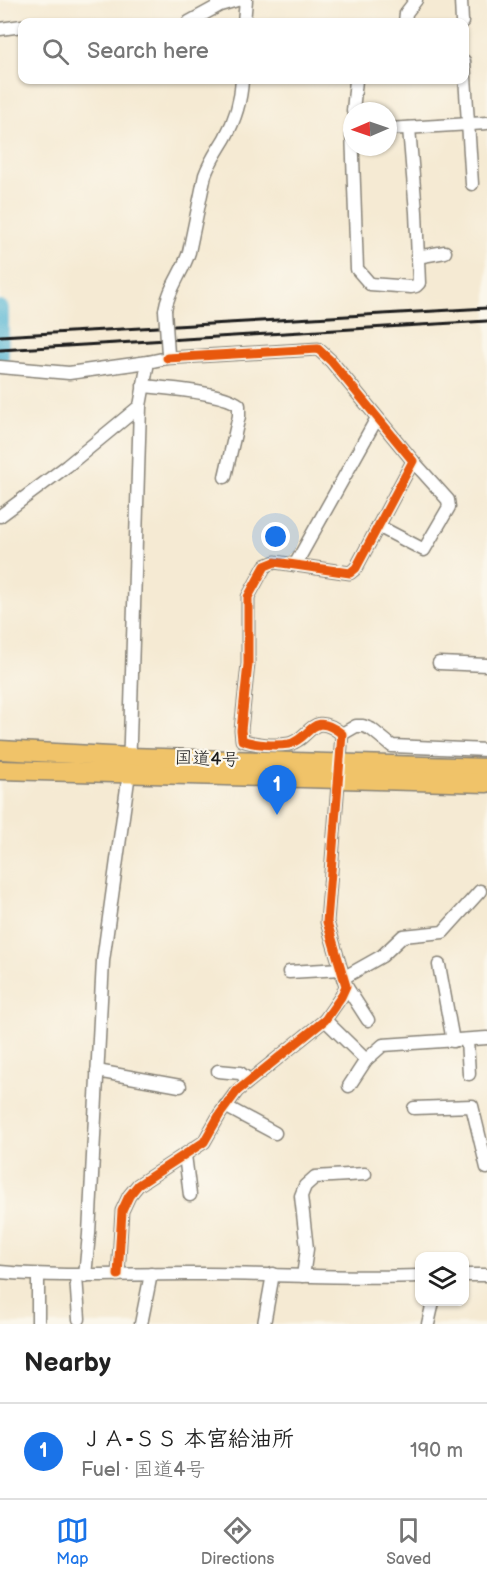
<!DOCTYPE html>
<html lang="en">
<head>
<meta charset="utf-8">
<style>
	:root { --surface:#fff; --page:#f2f2f2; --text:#222; --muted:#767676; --line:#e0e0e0; --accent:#1a73e8 }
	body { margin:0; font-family:"Balsamiq Sans","Klee One",sans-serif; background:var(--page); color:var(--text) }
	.controls { position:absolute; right:18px; bottom:18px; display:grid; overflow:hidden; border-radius:12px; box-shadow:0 2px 4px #0004 }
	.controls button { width:54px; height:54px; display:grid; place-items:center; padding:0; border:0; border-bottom:2px solid var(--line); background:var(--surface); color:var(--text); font:30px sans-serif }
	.compass { position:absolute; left:343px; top:102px; width:54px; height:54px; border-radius:50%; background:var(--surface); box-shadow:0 2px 4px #0004; rotate:268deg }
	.you { position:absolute; left:276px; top:537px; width:21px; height:21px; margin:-15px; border:4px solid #fff; border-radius:50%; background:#1a73e8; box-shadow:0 0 0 9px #1a73e833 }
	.badge { display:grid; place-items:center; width:39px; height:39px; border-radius:50%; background:var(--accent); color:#fff; font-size:20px; font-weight:700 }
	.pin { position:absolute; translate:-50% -50px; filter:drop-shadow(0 2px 3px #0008) }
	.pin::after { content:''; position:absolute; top:32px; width:21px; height:18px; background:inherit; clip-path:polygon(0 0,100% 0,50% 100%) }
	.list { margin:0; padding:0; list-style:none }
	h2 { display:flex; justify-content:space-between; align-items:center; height:78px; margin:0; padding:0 24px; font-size:26px }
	h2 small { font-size:20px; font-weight:400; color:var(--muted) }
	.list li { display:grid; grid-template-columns:39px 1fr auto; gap:18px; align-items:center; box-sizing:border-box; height:96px; padding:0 24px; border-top:2px solid var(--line) }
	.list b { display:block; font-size:22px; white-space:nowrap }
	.list p { margin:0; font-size:20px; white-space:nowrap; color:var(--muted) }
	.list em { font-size:20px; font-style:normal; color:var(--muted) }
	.icon { flex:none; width:33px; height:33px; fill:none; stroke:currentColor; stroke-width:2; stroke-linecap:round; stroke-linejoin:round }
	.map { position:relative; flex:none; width:487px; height:1324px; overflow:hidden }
	.search { position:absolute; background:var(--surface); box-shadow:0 2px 4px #0004; left:18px; right:18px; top:18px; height:66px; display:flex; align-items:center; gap:15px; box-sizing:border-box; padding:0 21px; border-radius:12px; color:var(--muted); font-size:22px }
	.sheet { height:174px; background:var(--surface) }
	nav { display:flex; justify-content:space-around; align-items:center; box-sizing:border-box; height:84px; border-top:2px solid var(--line); background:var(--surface); font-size:16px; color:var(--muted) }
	nav a { display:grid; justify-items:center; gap:3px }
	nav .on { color:var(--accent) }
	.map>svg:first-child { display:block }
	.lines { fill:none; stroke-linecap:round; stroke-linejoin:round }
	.river { stroke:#55b5d3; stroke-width:18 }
	.minor-casing { stroke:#888378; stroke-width:15 }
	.highway-casing { stroke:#888378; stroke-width:21 }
	.minor { stroke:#fff; stroke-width:12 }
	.highway { stroke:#f0c369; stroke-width:18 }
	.rail { stroke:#1c1c1c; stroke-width:3 }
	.minor-bridge-casing { stroke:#888378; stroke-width:15; stroke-linecap:butt }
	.minor-bridge { stroke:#fff; stroke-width:12 }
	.cycleway-casing { stroke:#fbf7ec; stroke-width:13 }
	.cycleway { stroke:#e8590c; stroke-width:9 }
	.labels { text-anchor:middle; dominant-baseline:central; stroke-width:4.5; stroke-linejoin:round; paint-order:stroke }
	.street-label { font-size:18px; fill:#1c1c1c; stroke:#fbf7ec }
</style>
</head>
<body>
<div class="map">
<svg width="487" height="1324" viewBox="0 0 487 1324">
	<rect width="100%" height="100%" fill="#fbf7ec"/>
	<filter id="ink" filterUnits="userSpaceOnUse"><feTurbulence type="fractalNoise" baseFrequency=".0167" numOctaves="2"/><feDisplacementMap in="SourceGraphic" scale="12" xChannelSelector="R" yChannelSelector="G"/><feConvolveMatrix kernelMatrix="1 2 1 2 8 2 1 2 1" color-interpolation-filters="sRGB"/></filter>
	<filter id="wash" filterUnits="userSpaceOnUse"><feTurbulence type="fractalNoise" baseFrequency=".008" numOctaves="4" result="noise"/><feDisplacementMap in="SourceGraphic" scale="24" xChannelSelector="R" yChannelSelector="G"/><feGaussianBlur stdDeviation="1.35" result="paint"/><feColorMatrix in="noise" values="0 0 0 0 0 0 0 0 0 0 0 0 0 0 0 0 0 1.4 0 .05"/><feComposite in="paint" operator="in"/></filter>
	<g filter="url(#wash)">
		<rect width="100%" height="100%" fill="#f5ead3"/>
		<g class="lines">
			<polyline class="river" points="0,309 0,357"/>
		</g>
	</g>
	<g filter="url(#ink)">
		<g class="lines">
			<g class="minor-casing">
				<g id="minor">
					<polyline points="461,0 462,22"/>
					<polyline points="189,22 220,5 237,0"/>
					<polyline points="244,22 246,0"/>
					<polyline points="405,22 406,13 416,0"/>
					<polyline points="0,29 22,26"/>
					<polyline points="464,61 472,184"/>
					<polyline points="353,111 356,80"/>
					<polyline points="388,129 487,123"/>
					<polyline points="352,130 357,269 370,284 411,287 416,286 419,283 416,212 409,128"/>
					<polyline points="417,257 445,252"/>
					<path d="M165,310C168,289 183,272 189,252L205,175C210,161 218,150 225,138C235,120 241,100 242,80"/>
					<polyline points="0,367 69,373 148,362"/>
					<path d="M143,386C165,388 223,392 239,405V416L225,477"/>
					<polyline points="0,516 67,466 140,406"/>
					<polyline points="378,526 424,550 449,507 448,500 413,461"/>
					<polyline points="295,565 377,418"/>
					<polyline points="439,663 487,665"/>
					<polyline points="342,734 356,726 363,726 371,729 392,746 487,750"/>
					<polyline points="439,965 453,1041"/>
					<polyline points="289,972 341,969"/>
					<polyline points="343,978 382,956 403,936 443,932 480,891"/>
					<polyline points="346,986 368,1020"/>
					<polyline points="325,1020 366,1060 383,1045 487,1038"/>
					<polyline points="467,1040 469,1074"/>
					<polyline points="97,1071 180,1086"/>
					<polyline points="218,1071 240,1073 249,1080"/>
					<polyline points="349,1086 366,1060"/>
					<polyline points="225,1106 275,1133"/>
					<polyline points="414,1108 472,1106 487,1168"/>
					<polyline points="185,1155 190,1195"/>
					<path d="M0,1272C68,1278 137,1273 205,1274C277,1274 348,1279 420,1276"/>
					<path d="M118,1275L122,1211L129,1196L138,1185L204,1142L220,1114L237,1091L325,1020L341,997L346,986L327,922L342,734C311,709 311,739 289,744C276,746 255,745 242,740L241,730L248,664V597L265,566L275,562L350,573L356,568L413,461L331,361L318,349L167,358"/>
					<polyline points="464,1275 487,1275"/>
					<polyline points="38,1276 38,1324"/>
					<polyline points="76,1276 79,1319"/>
					<polyline points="85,1276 89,1234 103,961 129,773 140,406 148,362 167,358 168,354"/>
					<polyline points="303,1276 307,1249 301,1196 305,1186 315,1177 365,1174"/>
					<polyline points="141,1324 151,1274"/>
					<polyline points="264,1324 273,1274"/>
					<polyline points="428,1324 433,1302"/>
				</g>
			</g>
			<g class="highway-casing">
				<g id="highway">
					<polyline points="0,750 129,757 487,768"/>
					<polyline points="0,770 487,783"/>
				</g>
			</g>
			<use href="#minor" class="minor"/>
			<use href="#highway" class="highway"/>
			<g class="rail">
				<polyline points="0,336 487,308"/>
				<polyline points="0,350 487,321"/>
			</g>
			<g class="minor-bridge-casing">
				<polyline id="minor-bridge" points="165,310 168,354"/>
			</g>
			<use href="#minor-bridge" class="minor-bridge"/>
			<g class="cycleway-casing">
				<path id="cycleway" d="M118,1275L122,1211L129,1196L138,1185L204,1142L220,1114L237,1091L325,1020L341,997L346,986L327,922L342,734C311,709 311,739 289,744C276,746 255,745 242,740L241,730L248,664V597L265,566L275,562L350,573L356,568L413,461L331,361L318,349L167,358"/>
			</g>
			<use href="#cycleway" class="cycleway"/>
		</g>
	</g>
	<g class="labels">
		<g class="street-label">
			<text transform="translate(207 759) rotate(2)">国道4号</text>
		</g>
	</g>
</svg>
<div class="controls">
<button><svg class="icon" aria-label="layers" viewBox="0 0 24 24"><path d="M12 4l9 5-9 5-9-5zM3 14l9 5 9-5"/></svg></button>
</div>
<svg class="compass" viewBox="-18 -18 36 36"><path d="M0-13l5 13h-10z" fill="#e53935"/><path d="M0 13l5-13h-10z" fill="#767676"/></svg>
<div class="you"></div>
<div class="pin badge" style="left:277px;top:815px">1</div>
<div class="search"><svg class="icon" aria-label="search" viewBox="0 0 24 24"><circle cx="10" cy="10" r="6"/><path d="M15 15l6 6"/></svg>Search here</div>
</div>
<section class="sheet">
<h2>Nearby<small></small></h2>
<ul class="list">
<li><span class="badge">1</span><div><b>ＪＡ-ＳＳ 本宮給油所</b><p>Fuel · 国道4号</p></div><em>190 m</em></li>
</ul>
</section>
<nav>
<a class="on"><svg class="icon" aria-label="map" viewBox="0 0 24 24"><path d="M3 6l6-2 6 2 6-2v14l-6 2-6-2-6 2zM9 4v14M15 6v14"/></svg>Map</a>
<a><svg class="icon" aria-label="directions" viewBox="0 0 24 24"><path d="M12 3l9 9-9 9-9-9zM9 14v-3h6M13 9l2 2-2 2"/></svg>Directions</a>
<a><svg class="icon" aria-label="saved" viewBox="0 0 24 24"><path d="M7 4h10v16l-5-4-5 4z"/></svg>Saved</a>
</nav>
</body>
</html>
